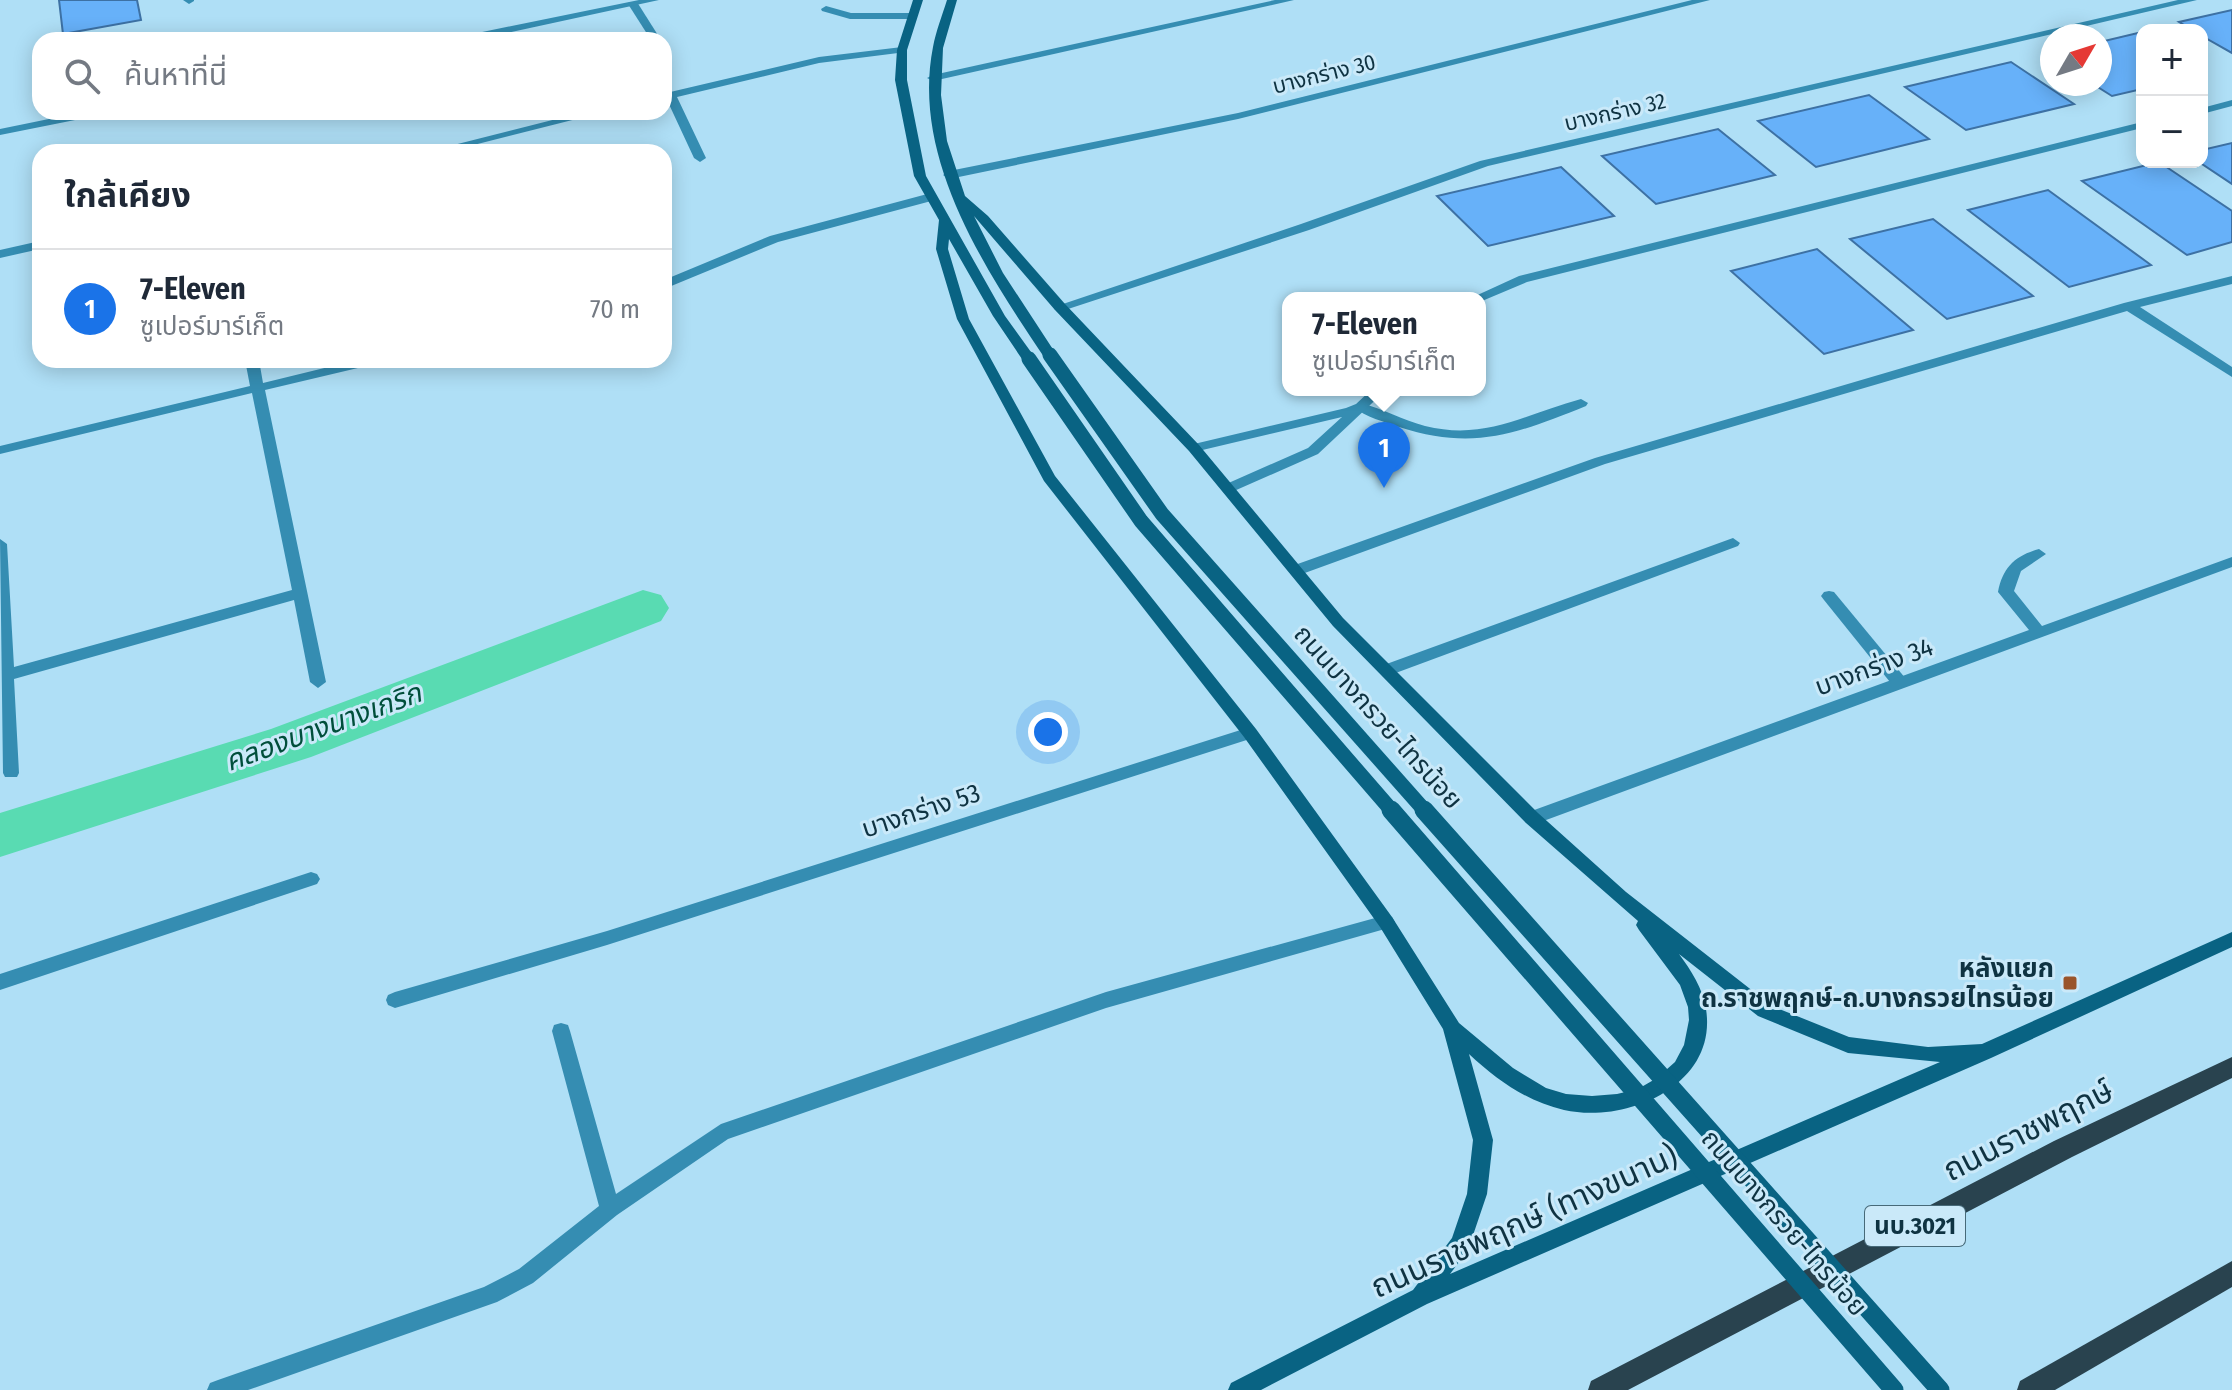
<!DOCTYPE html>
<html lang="th">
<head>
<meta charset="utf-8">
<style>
	:root { --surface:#fff; --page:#f2f2f3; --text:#1f2937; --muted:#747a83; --line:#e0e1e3; --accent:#1a73e8 }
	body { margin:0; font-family:"Fira Sans Condensed","Noto Sans Thai",sans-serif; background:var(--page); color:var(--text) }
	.controls { position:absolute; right:24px; top:24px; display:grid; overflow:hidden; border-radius:16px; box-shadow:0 4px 20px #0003 }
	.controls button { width:72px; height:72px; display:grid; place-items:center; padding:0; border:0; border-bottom:2px solid var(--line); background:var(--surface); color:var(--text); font:40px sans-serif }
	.compass { position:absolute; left:2040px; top:24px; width:72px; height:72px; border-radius:50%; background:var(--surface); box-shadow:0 4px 20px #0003; rotate:51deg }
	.you { position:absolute; left:1048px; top:732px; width:28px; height:28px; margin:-20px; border:6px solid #fff; border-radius:50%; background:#1a73e8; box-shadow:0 0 0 12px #1a73e833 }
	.badge { display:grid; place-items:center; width:52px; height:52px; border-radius:50%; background:var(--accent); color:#fff; font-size:26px; font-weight:700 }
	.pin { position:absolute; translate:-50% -66px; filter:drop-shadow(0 2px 4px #0008) }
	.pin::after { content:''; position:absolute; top:42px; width:28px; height:24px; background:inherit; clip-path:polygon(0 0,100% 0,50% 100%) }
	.popup { position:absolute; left:1282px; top:292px; width:204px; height:104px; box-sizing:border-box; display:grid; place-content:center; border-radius:16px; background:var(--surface); filter:drop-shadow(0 2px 6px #0005); font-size:26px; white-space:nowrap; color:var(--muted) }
	.popup b { font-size:30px; color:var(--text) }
	.popup::after { content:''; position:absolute; left:50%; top:100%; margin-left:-16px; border:16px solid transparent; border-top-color:var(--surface) }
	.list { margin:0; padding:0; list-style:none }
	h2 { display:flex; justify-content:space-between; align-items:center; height:104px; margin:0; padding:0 32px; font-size:34px }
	h2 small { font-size:26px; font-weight:400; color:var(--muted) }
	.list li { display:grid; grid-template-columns:52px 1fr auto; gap:24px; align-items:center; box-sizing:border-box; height:120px; padding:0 32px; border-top:2px solid var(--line) }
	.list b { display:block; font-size:30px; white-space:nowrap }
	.list p { margin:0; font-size:26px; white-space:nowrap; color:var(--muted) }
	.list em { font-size:26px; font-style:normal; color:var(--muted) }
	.icon { flex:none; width:44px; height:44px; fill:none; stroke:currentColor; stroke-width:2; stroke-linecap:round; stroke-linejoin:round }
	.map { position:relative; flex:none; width:2232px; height:1390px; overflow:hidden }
	.search { position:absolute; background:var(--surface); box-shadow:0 4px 20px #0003; left:32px; top:32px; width:640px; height:88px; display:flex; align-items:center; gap:20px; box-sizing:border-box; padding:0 28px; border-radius:24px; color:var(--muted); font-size:30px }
	.panel { position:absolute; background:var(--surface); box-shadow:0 4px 20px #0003; left:32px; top:144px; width:640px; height:224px; border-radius:24px }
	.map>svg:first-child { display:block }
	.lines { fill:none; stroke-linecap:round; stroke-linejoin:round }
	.canal { fill:#59dbb2; fill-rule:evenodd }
	.building { fill:#67b1f9; stroke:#3d71a4; stroke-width:2 }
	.service { fill:#358db2; fill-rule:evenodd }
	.minor { fill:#358db2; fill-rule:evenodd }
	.secondary { fill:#096383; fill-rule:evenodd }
	.primary { fill:#29434f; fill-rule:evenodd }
	.secondary-bridge-far2 { stroke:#096383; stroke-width:12 }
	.secondary-bridge-far1 { stroke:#096383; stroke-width:15 }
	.secondary-bridge { stroke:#096383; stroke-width:19 }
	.poi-dot { fill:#9a552b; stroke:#cae9f9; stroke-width:3 }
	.labels { text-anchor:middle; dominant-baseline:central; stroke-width:6; stroke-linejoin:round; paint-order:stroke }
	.far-street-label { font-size:22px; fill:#0f3342; stroke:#cae9f9 }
	.shield { fill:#cae9f9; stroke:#476a79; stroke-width:2 }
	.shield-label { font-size:24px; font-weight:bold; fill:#0f3342 }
	.street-label { font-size:26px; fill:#0f3342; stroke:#cae9f9 }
	.poi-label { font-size:26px; font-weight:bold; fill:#0f3342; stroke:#cae9f9; text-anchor:end }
	.water-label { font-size:28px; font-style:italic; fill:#004f3b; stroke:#cae9f9 }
	.near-street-label { font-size:32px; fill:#0f3342; stroke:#cae9f9 }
</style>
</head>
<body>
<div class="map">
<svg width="2232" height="1390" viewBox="0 0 2232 1390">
	<rect width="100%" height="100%" fill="#afdff6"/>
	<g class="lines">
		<polygon class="canal" points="643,590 661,595 669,608 661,621 311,757 0,857 0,813 271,729"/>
	</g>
	<g class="building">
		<polygon points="59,0 137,0 141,20 63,34"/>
		<polygon points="2232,10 2232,53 2202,36 2202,30 2193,30 2179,22"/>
		<polygon points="2142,32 2142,89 2112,96 2093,84 2100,84 2100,42"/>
		<polygon points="2011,62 2074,104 1966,130 1905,87"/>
		<polygon points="1869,95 1929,139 1816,167 1758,121"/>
		<polygon points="1718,129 1775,175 1656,204 1602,156"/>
		<polygon points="2232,143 2232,184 2199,162 2202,162 2202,150"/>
		<polygon points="2159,162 2232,211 2232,242 2187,255 2082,181"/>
		<polygon points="1561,167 1614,216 1488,246 1437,196"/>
		<polygon points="2048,190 2151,265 2069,287 1968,210"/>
		<polygon points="1933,219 2033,296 1947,319 1850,239"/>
		<polygon points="1817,249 1913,330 1824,354 1731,271"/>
	</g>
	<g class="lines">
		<g class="service">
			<polygon points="629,2 637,2 661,40 651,40 628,4"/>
			<polygon points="664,49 671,53 671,57 664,58"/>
			<path d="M1581,399L1588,403L1586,406C1516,434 1474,451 1399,427C1385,422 1365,417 1354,407L1361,403C1383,409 1403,420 1425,426C1486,441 1525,414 1581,399Z"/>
			<polygon points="1733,538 1740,543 1738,546 1393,674 1387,676 1379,670 1381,666"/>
			<polygon points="1829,591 1834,592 1906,679 1908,683 1906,687 1894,687 1824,600 1821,596 1824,592"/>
			<polygon points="1386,915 1392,917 1395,922 1392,927 1106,1008 728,1139 617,1215 533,1283 497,1302 248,1390 207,1390 210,1383 218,1380 484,1287 519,1269 599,1206 552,1031 554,1025 561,1023 568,1025 570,1031 616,1194 721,1124 1106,992"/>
		</g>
		<g class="minor">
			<polygon points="183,0 194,0 194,1 189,4"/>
			<polygon points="639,0 659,0 474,40 453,40 458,37"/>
			<polygon points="1275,0 1294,0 933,81 927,78 933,75"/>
			<polygon points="1692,0 1710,0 1238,119 949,179 943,175 949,171 1238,113"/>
			<polygon points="2178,0 2197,0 1488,166 1309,230 1065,310 1055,310 1054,307 1301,224 1480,161"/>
			<polygon points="826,6 851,13 912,13 917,16 912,19 850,19 822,11 821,9"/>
			<polygon points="902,47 907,50 906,52 819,63 677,97 706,158 700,162 694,158 667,100 664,100 666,93 819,57"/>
			<polygon points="2232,100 2232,106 2202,114 2202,108"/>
			<polygon points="83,112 106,112 100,115 0,135 0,129"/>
			<polygon points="584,112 604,112 446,152 426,152"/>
			<polygon points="2142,122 2142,128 1527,282 1482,301 1480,298 1471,298 1519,276"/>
			<polygon points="931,193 937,197 935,200 778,242 664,289 664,280 770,236"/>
			<polygon points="40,241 40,249 0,258 0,250"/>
			<polygon points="2232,276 2232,284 2140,307 2232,367 2232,377 2127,311 1605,464 1302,574 1297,575 1290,570 1292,566 1595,458 2124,303"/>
			<polygon points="245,360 259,360 263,383 357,360 381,360 379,363 265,390 326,682 318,688 310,682 294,600 14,679 19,773 17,777 5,777 3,773 0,539 7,544 14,667 292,590 252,393 0,454 0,446 250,386"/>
			<polygon points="1371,390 1386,390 1318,454 1234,491 1224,491 1222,488 1224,485 1308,448 1342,417 1194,452 1187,448 1194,444 1346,408 1356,404"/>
			<path d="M2039,549L2046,554L2021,571L2014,591L2042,626L2232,557V567L1538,823H1526L1524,818L1526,813L2029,630L1998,592C2003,567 2015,556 2039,549Z"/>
			<polygon points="1250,727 1258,733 1256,737 607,945 395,1008 388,1005 386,1000 388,995 395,992 607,931"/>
			<polygon points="311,872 317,874 320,879 317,884 0,990 0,974"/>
		</g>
		<path class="secondary" d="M913,0H923L907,50V80L926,176L1005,316L1036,359L1034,362H1024L993,316L949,239L948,249L969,319L1055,476L1256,729L1392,917L1459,1023L1513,1068L1546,1088L1566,1094L1592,1096L1617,1094L1638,1089L1657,1078L1675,1062L1684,1045L1689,1020L1688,1007L1680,985L1639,930L1636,925L1638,921L1526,823L1333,626L1189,451L1055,310L974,216L1003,273L1056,354L1049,358L1044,357C985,269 911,158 933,47C936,31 942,16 947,0H957L943,48L941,95L947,141L965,196L988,216L1065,304L1199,445L1343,618L1538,813L1626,892L1772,1006L1849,1037L1928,1047L1982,1044L2232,932V947L1991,1058L1427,1304L1261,1390H1228L1231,1383L1413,1290L1452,1238L1467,1194L1473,1140L1443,1029L1380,927L1244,737L1044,481L957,319L936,249L939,220L914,176L895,80L897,50ZM1679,954L1758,1016L1848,1053L1940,1062L1450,1274L1468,1250L1487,1194L1493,1140L1469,1054C1497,1080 1526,1101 1564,1110C1627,1124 1718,1085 1706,1009C1703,989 1691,970 1679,954Z"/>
		<g class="primary">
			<polygon points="2232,1057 2232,1078 2072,1157 1628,1390 1588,1390 1591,1381 2054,1141"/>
			<polygon points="2232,1261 2232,1287 2055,1390 2017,1390 2020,1381"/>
		</g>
		<polyline class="secondary-bridge-far2" points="1049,354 1051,357"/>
		<g class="secondary-bridge-far1">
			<polyline points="1050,355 1162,514 1426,812"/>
			<polyline points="1029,359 1141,521 1393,812"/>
		</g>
		<g class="secondary-bridge">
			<polyline points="1391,810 1894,1390"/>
			<polyline points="1424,810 1940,1390"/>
		</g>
	</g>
	<rect class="poi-dot" x="2062" y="975" width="16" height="16" rx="4"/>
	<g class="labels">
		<g class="far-street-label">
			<text transform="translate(1324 74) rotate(-14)">บางกร่าง 30</text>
			<text transform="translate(1615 112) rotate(-13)">บางกร่าง 32</text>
		</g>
		<rect class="shield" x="1865" y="1206" width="100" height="40" rx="6"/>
		<g class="shield-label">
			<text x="1915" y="1226">นบ.3021</text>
		</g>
		<g class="street-label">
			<text transform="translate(1874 667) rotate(-20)">บางกร่าง 34</text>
			<text transform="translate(1378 717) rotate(48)">ถนนบางกรวย-ไทรน้อย</text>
			<text transform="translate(921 811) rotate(-18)">บางกร่าง 53</text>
			<text transform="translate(1784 1223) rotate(49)">ถนนบางกรวย-ไทรน้อย</text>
		</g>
		<g class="poi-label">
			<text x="2054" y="968">หลังแยก<tspan x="2054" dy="30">ถ.ราชพฤกษ์-ถ.บางกรวยไทรน้อย</tspan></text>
		</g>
		<g class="water-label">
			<text transform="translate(323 727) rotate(-20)">คลองบางนางเกริก</text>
		</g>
		<g class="near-street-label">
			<text transform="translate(2028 1130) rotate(-27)">ถนนราชพฤกษ์</text>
			<text transform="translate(1524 1221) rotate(-24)">ถนนราชพฤกษ์ (ทางขนาน)</text>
		</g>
	</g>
</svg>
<div class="controls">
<button>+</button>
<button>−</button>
</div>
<svg class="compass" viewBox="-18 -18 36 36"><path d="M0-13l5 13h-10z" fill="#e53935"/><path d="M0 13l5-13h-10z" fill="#747a83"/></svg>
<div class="you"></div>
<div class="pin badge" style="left:1384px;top:488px">1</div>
<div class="popup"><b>7-Eleven</b>ซูเปอร์มาร์เก็ต</div>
<div class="search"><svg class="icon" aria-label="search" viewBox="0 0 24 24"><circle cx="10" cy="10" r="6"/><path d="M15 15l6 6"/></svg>ค้นหาที่นี่</div>
<section class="panel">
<h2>ใกล้เคียง<small></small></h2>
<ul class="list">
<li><span class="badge">1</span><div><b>7-Eleven</b><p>ซูเปอร์มาร์เก็ต</p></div><em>70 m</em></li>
</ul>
</section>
</div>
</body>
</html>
